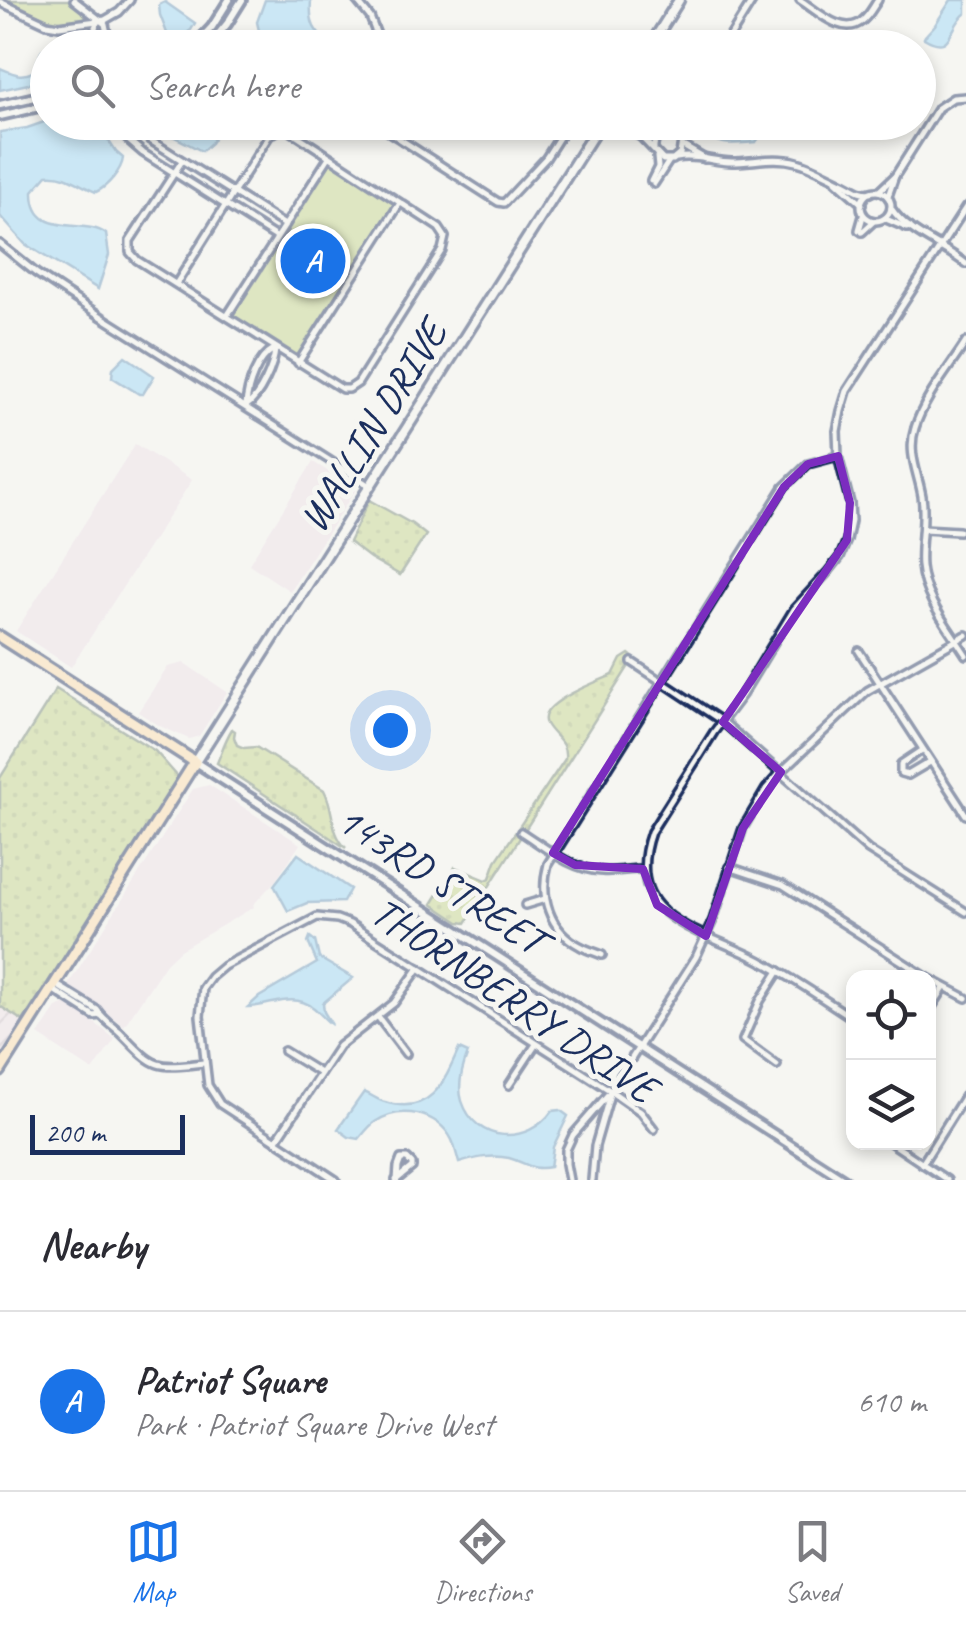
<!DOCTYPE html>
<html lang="en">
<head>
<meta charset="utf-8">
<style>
	:root { --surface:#fff; --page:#f2f2f3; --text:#2b2b33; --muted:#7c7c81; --line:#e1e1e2; --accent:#1a73e8 }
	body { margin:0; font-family:Caveat,sans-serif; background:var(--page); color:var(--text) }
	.controls { position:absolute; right:30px; bottom:30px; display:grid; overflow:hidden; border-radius:20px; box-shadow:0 5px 15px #0003 }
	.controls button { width:90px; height:90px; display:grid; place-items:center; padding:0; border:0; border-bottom:2px solid var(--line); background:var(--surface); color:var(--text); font:50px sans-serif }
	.scale { position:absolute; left:30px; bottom:25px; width:155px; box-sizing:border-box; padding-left:10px; border:5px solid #1b2f5e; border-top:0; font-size:28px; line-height:35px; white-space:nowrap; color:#1b2f5e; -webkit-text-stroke:8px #f6f6f2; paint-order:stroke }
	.you { position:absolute; left:390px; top:730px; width:35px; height:35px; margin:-25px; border:8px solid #fff; border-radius:50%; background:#1a73e8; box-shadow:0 0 0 15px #1a73e833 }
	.badge { display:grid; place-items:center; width:65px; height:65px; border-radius:50%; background:var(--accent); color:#fff; font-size:32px; font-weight:700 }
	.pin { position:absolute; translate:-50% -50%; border:5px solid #fff; box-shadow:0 2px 10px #0006 }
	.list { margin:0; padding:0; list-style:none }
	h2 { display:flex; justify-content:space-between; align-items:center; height:130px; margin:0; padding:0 40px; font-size:42px }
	h2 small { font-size:32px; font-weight:400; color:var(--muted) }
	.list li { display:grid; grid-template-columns:65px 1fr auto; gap:30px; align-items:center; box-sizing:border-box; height:180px; padding:0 40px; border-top:2px solid var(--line) }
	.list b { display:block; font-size:38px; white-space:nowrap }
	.list p { margin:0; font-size:32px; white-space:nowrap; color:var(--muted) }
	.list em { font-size:32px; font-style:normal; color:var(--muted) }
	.icon { flex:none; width:55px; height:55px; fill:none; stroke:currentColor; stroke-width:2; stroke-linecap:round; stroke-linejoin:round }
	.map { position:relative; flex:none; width:966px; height:1180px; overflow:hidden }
	.search { position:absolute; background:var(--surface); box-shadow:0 5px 15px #0003; left:30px; right:30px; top:30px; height:110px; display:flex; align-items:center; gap:25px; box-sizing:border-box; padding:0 35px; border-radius:55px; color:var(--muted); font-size:38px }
	.sheet { height:310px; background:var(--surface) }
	nav { display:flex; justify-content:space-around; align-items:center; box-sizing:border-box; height:140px; border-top:2px solid var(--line); background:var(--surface); font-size:28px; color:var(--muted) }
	nav a { display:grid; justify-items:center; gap:5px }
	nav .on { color:var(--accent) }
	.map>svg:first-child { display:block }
	.built { fill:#eddfe7 }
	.industrial { fill:url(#industrial-furrows) }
	.grass { fill:url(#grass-dots); stroke:#6e8173; stroke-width:2.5 }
	.green { fill:#c1d388; stroke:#6e8173; stroke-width:2.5 }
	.water { fill:#97d6f8; stroke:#6593ba; stroke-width:2.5 }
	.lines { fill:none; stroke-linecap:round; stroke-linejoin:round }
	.minor-casing { stroke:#1b2f5e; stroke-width:12 }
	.tertiary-casing { stroke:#1b2f5e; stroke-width:14 }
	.secondary-casing { stroke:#1b2f5e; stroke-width:15 }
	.primary-casing { stroke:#1b2f5e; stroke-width:16 }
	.minor { stroke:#f6f6f2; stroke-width:5 }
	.tertiary { stroke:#f6f6f2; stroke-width:6 }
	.secondary { stroke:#f6f6f2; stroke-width:8 }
	.primary { stroke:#fddcac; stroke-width:9 }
	.marked { fill:none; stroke:#7b2cbf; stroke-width:8; stroke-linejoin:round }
	.labels { text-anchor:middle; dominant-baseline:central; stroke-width:10; stroke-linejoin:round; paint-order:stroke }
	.street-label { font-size:42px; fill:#1b2f5e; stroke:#f6f6f2 }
</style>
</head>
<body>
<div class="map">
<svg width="966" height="1180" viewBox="0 0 966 1180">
	<defs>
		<pattern id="industrial-furrows" width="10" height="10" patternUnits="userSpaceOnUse" patternTransform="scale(2.5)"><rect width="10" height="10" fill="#eddfe7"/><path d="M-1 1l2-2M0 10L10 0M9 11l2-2" fill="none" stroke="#cbc0c9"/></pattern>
		<pattern id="grass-dots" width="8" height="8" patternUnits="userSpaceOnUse" patternTransform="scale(2.5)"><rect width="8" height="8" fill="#c1d388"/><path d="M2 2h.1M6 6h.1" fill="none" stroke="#a5b578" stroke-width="1.8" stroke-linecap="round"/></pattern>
	</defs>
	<rect width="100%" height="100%" fill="#f6f6f2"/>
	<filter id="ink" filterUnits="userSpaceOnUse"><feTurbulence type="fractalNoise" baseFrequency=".01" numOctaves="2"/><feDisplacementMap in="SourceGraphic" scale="20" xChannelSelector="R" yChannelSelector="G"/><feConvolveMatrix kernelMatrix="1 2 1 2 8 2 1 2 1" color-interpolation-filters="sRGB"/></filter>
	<g filter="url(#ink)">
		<g class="built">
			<polygon points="135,444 192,480 71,667 16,631"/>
			<polygon points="313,462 356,489 290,591 249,564"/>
			<polygon points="184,663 227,692 199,736 189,739 160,726 138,712 168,667"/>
			<polygon points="209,785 300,844 276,880 253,905 254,907 180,950 166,963 124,1026 68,985 193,789"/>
			<polygon points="66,1004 96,1024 115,1039 93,1071 38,1035 56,1008"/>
		</g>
		<polygon class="industrial" points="0,1006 23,1021 0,1060"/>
		<g class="grass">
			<polygon points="369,500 412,524 426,535 400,575 370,558 349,542"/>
			<path d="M629,654L634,658L466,923L459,922L432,904L455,867L486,880L490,878L496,861L565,759C567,741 554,738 546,724C535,704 599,681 613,675L621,659Z"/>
			<polygon points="56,689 155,751 179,778 23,1021 0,1006 0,778"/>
			<path d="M232,729L235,731L234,737L237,745L244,748L256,747L324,790C335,810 329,831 346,848L217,763C222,751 225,740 232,729Z"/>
		</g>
		<g class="green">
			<polygon points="2,0 68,0 85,11 86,16 83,19 55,22"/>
			<polygon points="330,162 396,205 297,360 231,317"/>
		</g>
		<g class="water">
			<path d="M265,0H311C309,25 314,30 331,47H276L261,39L257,22Z"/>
			<path d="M951,0H966V13C948,26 954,56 924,38L925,36L935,25Z"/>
			<polygon points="165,2 195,23 191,30 174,42 170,41 160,15 159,5"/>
			<path d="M41,52L47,80L0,90V68C12,73 20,78 33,72Z"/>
			<path d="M47,121L97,123L116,152L123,158C122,170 107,187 96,192C79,185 66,173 47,175L33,191C32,240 84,217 106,234L109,255L98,289L25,244L0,216V132L27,128Z"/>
			<polygon points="152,123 224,123 211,143 202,151 161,130"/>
			<path d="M737,123H757L759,138L756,142C738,143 717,148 706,132L709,125L728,128Z"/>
			<polygon points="125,356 154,376 143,394 139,394 112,377 113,368"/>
			<polygon points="298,854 350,889 343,902 307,903 288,911 274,885"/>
			<path d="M310,937L315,941L319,958L353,978L323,1003L324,1012L332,1025C325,1020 320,1013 314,1008C292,991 270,1007 248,1007L259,997L317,963L308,942Z"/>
			<path d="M459,1049L468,1053C462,1068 457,1085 462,1101C476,1144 528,1145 552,1111L560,1110L568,1116L553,1147L550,1167C531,1171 527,1163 509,1158C492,1154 476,1158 459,1163C457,1156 455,1147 452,1140C438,1112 400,1105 375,1122C369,1126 364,1133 359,1139L349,1137L338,1129L364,1092C372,1095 377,1100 385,1102C430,1116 444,1083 459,1049Z"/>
		</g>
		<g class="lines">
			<g class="minor-casing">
				<g id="minor">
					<polyline points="74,0 105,24 110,48"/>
					<polyline points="356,0 370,17 382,48"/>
					<path d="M800,0C816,10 843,37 862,21C869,16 873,7 878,0"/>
					<polyline points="0,2 47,24 59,26 105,20 119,12 130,0"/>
					<polyline points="98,21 95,27 100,48"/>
					<polyline points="723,48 753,0"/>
					<polyline points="117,122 127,139 143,153 276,237"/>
					<polyline points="132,122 150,140 285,225"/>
					<polyline points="381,122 389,132 498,202 504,203 546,158 569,122"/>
					<path d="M615,122L641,137L663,160H673L680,154L682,141L671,132C660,132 653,139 654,150"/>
					<polyline points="683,146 705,159"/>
					<path d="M677,158C695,154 714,162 732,162C754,162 775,156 797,162C812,166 827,175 840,181C852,186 857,193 870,193"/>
					<polyline points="651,181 658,167 657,157"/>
					<polyline points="836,181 862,204"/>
					<polyline points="654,184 669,161"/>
					<polyline points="879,191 895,176 938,108 953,98 966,97"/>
					<circle cx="876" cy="206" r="15"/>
					<polyline points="888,196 895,176"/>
					<path d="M891,208C908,234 943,245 966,264"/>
					<polyline points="886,219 907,228 910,227"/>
					<polyline points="859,230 863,216"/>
					<polyline points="862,232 874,221"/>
					<polyline points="0,244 36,273 102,317 370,486"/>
					<polyline points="176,284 269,136 280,129 289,130 439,228 445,237 442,250 358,383 349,389 342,389 137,260 130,252 130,241 182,161"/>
					<polyline points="227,316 329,157"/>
					<path d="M966,342C949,369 924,398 915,428C907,452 918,473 922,496C926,520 919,543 921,566C924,599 949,628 966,655"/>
					<polyline points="298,363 400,203"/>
					<path d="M246,406C247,387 257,358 274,349"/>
					<path d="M246,406C260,397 274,366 275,349"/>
					<polyline points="923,529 959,531"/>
					<polyline points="859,651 966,815"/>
					<polyline points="632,662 723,722 868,850 966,912"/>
					<polyline points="922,750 901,764 901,773 908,775 930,762"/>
					<path d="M521,832C545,847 571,870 602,871C615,872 629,869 643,869"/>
					<polyline points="729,867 783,885 928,978"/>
					<polyline points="525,905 545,899"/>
					<path d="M602,955C595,952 587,950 580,946C549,930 539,896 548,864L784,487L808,464L838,456"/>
					<polyline points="928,978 966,998"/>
					<path d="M55,984L97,1010C103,1019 112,1025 120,1032C155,1068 153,1069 204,1063"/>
					<polyline points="52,989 94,1016 99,1015"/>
					<polyline points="928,1013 944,988"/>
					<polyline points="378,1017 406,1054"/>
					<path d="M854,1019C823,999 793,978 761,961C703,929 620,921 651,832L714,732L742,695L794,609L828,572L840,557L847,540L851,521L850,503L838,456L837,431L841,411L847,391L966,207"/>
					<polyline points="284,1051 320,1073"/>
					<polyline points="777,1065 743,1040 760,1001 779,971"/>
					<polyline points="509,1085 536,1044"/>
					<polyline points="276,1141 339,1046 394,1003 419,968"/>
					<polyline points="890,1142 947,1180"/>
					<polyline points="922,1164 966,1094"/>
					<polyline points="336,1180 220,1104 208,1085 200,1016 203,988 211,977 224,966 317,917 337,919 350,924 611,1091 641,1112 654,1129"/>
					<polyline points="396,1180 412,1167 412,1164 407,1159 401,1159 398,1167 397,1180"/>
					<polyline points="569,1180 566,1164 566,1150 573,1135 611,1091 696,957 713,920 743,828 766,789 781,772 867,691 966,635"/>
					<polyline points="592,1180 595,1146 610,1094"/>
				</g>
			</g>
			<g class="tertiary-casing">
				<g id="tertiary">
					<polyline points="192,48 212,27 229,0"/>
					<polyline points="207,48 227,24 242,0"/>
					<polyline points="0,105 48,94"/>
					<polyline points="0,116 48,105"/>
					<polyline points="195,762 845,1180"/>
				</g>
			</g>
			<g class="secondary-casing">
				<g id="secondary">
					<polyline points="649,48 679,0"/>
					<polyline points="195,762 601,122"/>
				</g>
			</g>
			<g class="primary-casing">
				<polyline id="primary" points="0,637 195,762 0,1071"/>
			</g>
			<use href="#minor" class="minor"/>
			<use href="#tertiary" class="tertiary"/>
			<use href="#secondary" class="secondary"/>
			<use href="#primary" class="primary"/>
		</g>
	</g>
	<path d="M0 0H966V1180H0ZM838,456L850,503L847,540L723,722L781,772L743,828L706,936L657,905L643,869L575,865L553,853L784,487L808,464Z" fill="#f6f6f2" fill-opacity=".55" fill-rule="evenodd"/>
	<path class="marked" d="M838,456L850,503L847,540L723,722L781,772L743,828L706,936L657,905L643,869L575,865L553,853L784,487L808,464Z"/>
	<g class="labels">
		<g class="street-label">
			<text transform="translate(373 426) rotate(-58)">WALLIN DRIVE</text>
			<text transform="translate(441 880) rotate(33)">143RD STREET</text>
			<text transform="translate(514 1000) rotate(34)">THORNBERRY DRIVE</text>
		</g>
	</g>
</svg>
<div class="controls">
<button><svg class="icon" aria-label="locate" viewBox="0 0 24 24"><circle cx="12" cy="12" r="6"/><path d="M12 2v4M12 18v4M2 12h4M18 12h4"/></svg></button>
<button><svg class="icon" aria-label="layers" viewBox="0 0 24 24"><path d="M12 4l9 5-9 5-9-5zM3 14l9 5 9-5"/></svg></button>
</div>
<div class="scale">200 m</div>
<div class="you"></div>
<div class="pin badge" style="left:313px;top:261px">A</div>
<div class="search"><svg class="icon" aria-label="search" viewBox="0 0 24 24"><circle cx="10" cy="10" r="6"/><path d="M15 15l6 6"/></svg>Search here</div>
</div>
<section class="sheet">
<h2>Nearby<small></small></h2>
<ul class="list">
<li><span class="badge">A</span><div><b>Patriot Square</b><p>Park · Patriot Square Drive West</p></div><em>610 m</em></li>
</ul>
</section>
<nav>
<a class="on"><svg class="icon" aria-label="map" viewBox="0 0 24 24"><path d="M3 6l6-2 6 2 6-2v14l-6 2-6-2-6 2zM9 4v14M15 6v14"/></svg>Map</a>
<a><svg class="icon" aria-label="directions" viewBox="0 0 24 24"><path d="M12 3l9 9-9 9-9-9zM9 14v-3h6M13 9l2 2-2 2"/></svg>Directions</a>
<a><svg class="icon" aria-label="saved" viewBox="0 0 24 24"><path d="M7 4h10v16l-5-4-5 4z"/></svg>Saved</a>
</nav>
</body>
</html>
